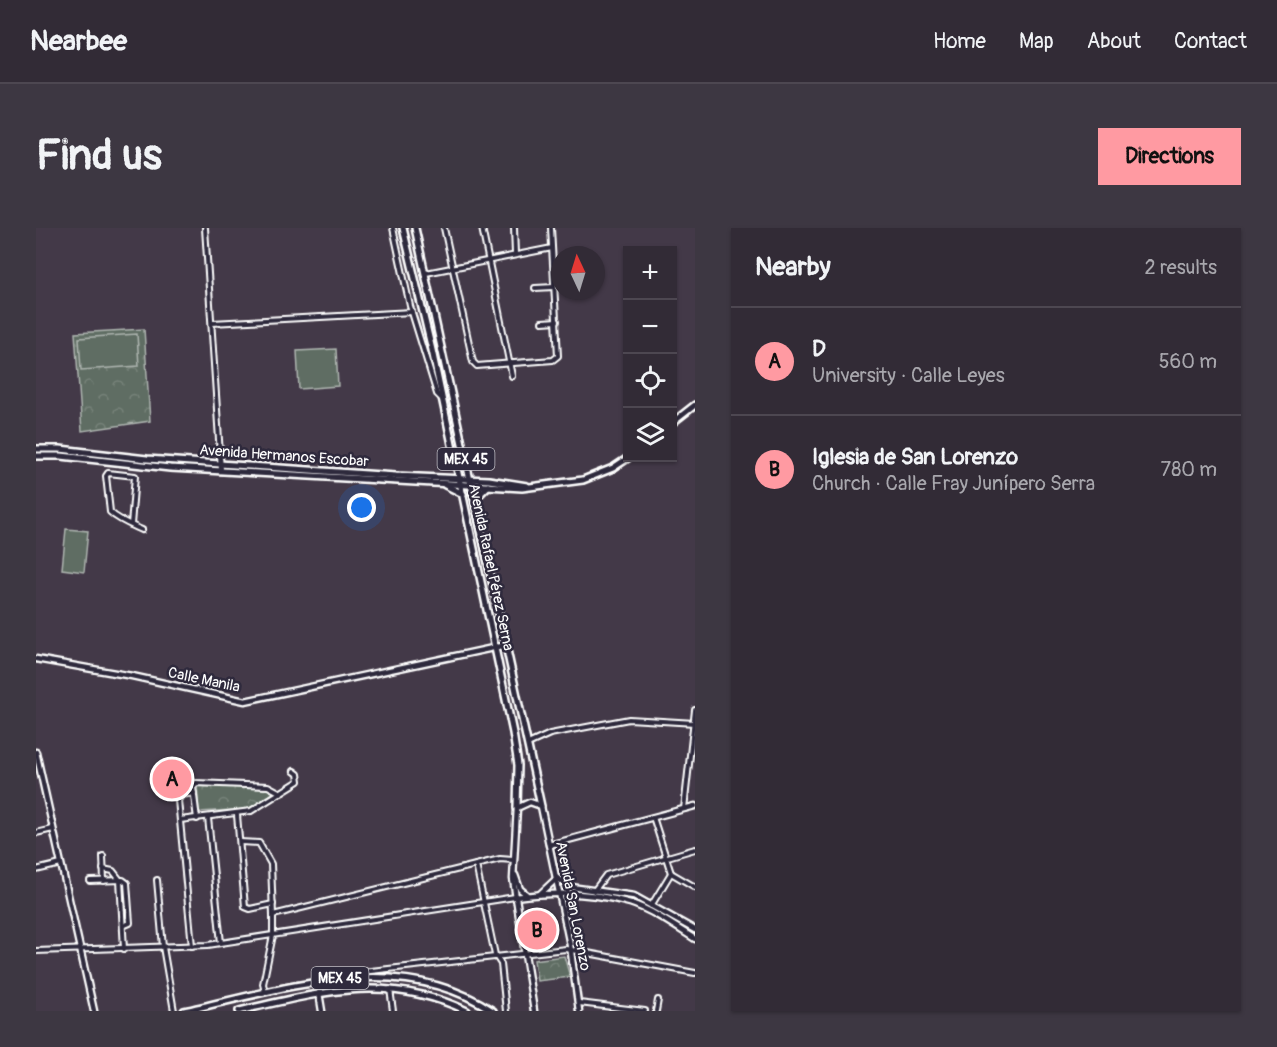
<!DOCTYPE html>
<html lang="en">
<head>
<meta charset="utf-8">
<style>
	:root { --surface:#322b36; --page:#3d3742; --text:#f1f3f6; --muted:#a8a7ad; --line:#4d4751; --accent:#ff9aa2 }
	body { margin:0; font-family:Pangolin,sans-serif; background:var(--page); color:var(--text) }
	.controls { position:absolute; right:18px; top:18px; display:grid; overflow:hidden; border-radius:0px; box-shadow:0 2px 4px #0004 }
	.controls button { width:54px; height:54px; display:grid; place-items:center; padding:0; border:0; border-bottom:2px solid var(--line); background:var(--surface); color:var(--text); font:30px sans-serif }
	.compass { position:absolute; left:515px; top:18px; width:54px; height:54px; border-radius:50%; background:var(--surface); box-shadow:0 2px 4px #0004; rotate:356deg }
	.you { position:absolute; left:326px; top:280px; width:21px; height:21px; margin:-15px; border:4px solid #fff; border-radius:50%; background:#1a73e8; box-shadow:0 0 0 9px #1a73e833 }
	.badge { display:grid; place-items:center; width:39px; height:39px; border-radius:50%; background:var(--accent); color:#111; font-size:20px; font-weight:700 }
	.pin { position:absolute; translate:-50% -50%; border:3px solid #fff; box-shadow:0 2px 6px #0006 }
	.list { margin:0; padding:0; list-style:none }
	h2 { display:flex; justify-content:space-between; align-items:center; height:78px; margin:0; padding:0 24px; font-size:26px }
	h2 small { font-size:20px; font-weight:400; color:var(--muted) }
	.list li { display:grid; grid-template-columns:39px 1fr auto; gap:18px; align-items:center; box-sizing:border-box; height:108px; padding:0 24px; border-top:2px solid var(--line) }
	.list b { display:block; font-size:22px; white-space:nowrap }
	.list p { margin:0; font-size:20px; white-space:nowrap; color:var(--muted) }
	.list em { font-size:20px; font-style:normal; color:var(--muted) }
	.icon { flex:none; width:33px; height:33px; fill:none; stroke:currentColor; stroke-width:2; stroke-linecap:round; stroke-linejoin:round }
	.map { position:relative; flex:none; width:659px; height:783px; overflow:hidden; border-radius:0px }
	header { display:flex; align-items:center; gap:36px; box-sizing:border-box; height:84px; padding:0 30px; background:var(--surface); border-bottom:2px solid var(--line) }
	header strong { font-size:28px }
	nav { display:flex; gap:33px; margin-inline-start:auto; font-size:21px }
	.intro { display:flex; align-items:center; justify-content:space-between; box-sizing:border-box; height:144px; padding:0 36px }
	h1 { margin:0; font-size:42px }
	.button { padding:15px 27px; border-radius:0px; background:var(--accent); color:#111; font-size:21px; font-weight:700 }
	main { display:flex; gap:36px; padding:0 36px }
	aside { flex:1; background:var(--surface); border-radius:0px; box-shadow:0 2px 4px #0004 }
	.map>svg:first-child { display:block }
	.park { fill:url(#park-crowns); stroke:#afb6b1; stroke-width:1.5 }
	.pitch { fill:#5f6d63; stroke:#afb6b1; stroke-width:1.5 }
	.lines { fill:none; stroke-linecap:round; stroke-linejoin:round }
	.minor-casing { stroke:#fff; stroke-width:8 }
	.tertiary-casing { stroke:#fff; stroke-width:9 }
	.secondary-casing { stroke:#fff; stroke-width:9 }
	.primary-casing { stroke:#fff; stroke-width:10 }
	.minor { stroke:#2f2a3d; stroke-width:4 }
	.tertiary { stroke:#2f2a3d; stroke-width:4.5 }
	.secondary { stroke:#2f2a3d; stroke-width:4.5 }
	.primary { stroke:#2f2a3d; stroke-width:5 }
	.labels { text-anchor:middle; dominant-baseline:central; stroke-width:5; stroke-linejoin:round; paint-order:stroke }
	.shield { fill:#2f2a3d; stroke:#c1bfc5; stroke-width:1.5 }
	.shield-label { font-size:14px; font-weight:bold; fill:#fff }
	.street-label { font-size:15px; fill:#fff; stroke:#2f2a3d }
</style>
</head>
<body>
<header>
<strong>Nearbee</strong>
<nav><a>Home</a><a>Map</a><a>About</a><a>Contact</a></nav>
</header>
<div class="intro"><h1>Find us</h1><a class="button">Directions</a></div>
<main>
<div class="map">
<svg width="659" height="783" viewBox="0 0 659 783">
	<defs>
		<pattern id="park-crowns" width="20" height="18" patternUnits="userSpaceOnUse" patternTransform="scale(1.5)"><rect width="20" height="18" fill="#5f6d63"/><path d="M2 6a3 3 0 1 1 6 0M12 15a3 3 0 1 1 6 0" fill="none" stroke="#77837a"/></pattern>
	</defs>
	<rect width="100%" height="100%" fill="#433948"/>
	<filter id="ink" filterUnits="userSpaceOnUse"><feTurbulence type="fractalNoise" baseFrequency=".0167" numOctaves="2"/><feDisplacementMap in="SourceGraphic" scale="12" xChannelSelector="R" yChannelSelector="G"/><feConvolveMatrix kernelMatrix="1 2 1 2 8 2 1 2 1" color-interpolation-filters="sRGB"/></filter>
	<g filter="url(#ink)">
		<g class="park">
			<polygon points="108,101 114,193 46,203 39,105"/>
			<polygon points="161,557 235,561 237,565 212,581 163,584"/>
			<polygon points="528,728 534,749 501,753 498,732"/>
		</g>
		<g class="pitch">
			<polygon points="101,106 103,138 45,142 43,110"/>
			<polygon points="300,121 302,158 263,161 261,123"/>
			<polygon points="30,301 52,303 48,344 26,341"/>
		</g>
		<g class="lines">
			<g class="minor-casing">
				<g id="minor">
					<polyline points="169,0 185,242"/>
					<polyline points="357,0 374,78 401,166 406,171"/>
					<polyline points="408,0 437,134 441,138 517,132 522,128 515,0"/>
					<polyline points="446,0 476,148"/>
					<polyline points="478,0 479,26"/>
					<polyline points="390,45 516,20"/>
					<polyline points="499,60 518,59"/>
					<polyline points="506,94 521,93"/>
					<polyline points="176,95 376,84"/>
					<path d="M95,297L99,248L72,245L70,248L74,284C82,292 95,297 106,302"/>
					<polyline points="492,516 514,506 593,491 659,495"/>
					<polyline points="648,581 659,482"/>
					<polyline points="201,587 209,679 214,681 237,676"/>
					<polyline points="617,589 635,645"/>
					<polyline points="172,590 185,715"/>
					<polyline points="161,591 157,560 160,555 232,558 245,565"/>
					<polyline points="144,592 215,583 263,553 262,546 258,543"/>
					<polyline points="0,605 17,601"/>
					<polyline points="204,614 223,615 235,636 237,687 237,707 227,756 229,764"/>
					<polyline points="67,628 68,653"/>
					<polyline points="440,637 459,727 465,736 470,783"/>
					<polyline points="67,641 77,643 84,652 88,721"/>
					<polyline points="0,642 25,636"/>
					<polyline points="635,645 659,659"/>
					<polyline points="121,652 127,719 138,783"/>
					<polyline points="54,653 87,652 91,655 94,695 87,698"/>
					<polyline points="558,663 570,647 659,621"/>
					<polyline points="615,678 635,645"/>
					<polyline points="237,687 464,631 477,632"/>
					<polyline points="156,718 142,572 146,567 158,565"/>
					<polyline points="0,723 172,717 479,669"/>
					<polyline points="291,752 317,745 530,721 659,745"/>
					<polyline points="354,761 357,783"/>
					<polyline points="543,775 609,783"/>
					<polyline points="620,783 622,772"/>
				</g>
			</g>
			<g class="tertiary-casing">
				<g id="tertiary">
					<polyline points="0,431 96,448 209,473 471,417"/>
					<polyline points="0,524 58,783"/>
					<polyline points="513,617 659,578"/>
					<polyline points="283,765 286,783"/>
				</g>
			</g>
			<g class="secondary-casing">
				<g id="secondary">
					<polyline points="479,647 484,661 491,667"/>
					<polyline points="521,650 535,659 598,668 659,702"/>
					<polyline points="504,666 520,651"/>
					<path d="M479,669C516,664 558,664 594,675C616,682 640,699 659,711"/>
					<polyline points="498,783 477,651 481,580 494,574 505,578 506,583 534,717 543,783"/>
				</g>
			</g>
			<g class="primary-casing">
				<g id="primary">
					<polyline points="367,0 396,122 477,505 482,537 481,580"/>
					<polyline points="379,0 505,578"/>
					<polyline points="636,195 659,177"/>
					<polyline points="0,221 24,221 111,231 360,248 453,252 491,258"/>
					<polyline points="0,228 25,228 134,240 486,260 547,252 577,240 592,230"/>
					<polyline points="409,257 427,266"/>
					<polyline points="439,271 452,258"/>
					<path d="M148,783C248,761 363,720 457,783"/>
					<path d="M203,783C285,764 351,745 431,783"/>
				</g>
			</g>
			<use href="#minor" class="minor"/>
			<use href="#tertiary" class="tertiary"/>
			<use href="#secondary" class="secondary"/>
			<use href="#primary" class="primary"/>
		</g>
	</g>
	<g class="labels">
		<g class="shield">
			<rect x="401.5" y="220" width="57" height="22" rx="4.5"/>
			<rect x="275.5" y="739" width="57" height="22" rx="4.5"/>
		</g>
		<g class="shield-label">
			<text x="430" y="231">MEX 45</text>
			<text x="304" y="750">MEX 45</text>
		</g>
		<g class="street-label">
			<text transform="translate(248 228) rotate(4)">Avenida Hermanos Escobar</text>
			<text transform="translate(455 339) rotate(78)">Avenida Rafael Pérez Serna</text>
			<text transform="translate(168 452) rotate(12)">Calle Manila</text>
			<text transform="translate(537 678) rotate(79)">Avenida San Lorenzo</text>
		</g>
	</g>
</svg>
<div class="controls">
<button>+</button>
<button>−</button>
<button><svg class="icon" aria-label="locate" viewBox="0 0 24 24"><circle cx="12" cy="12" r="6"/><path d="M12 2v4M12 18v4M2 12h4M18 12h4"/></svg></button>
<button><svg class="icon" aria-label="layers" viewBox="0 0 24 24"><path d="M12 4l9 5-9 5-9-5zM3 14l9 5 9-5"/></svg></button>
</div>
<svg class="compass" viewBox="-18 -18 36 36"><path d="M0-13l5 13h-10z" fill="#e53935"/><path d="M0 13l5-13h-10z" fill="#a8a7ad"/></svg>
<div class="you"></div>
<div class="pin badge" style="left:136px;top:551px">A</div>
<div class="pin badge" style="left:501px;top:702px">B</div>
</div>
<aside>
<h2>Nearby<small>2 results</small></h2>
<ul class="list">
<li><span class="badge">A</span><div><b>D</b><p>University · Calle Leyes</p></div><em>560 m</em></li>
<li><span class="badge">B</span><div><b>Iglesia de San Lorenzo</b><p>Church · Calle Fray Junípero Serra</p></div><em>780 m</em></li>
</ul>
</aside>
</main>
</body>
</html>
